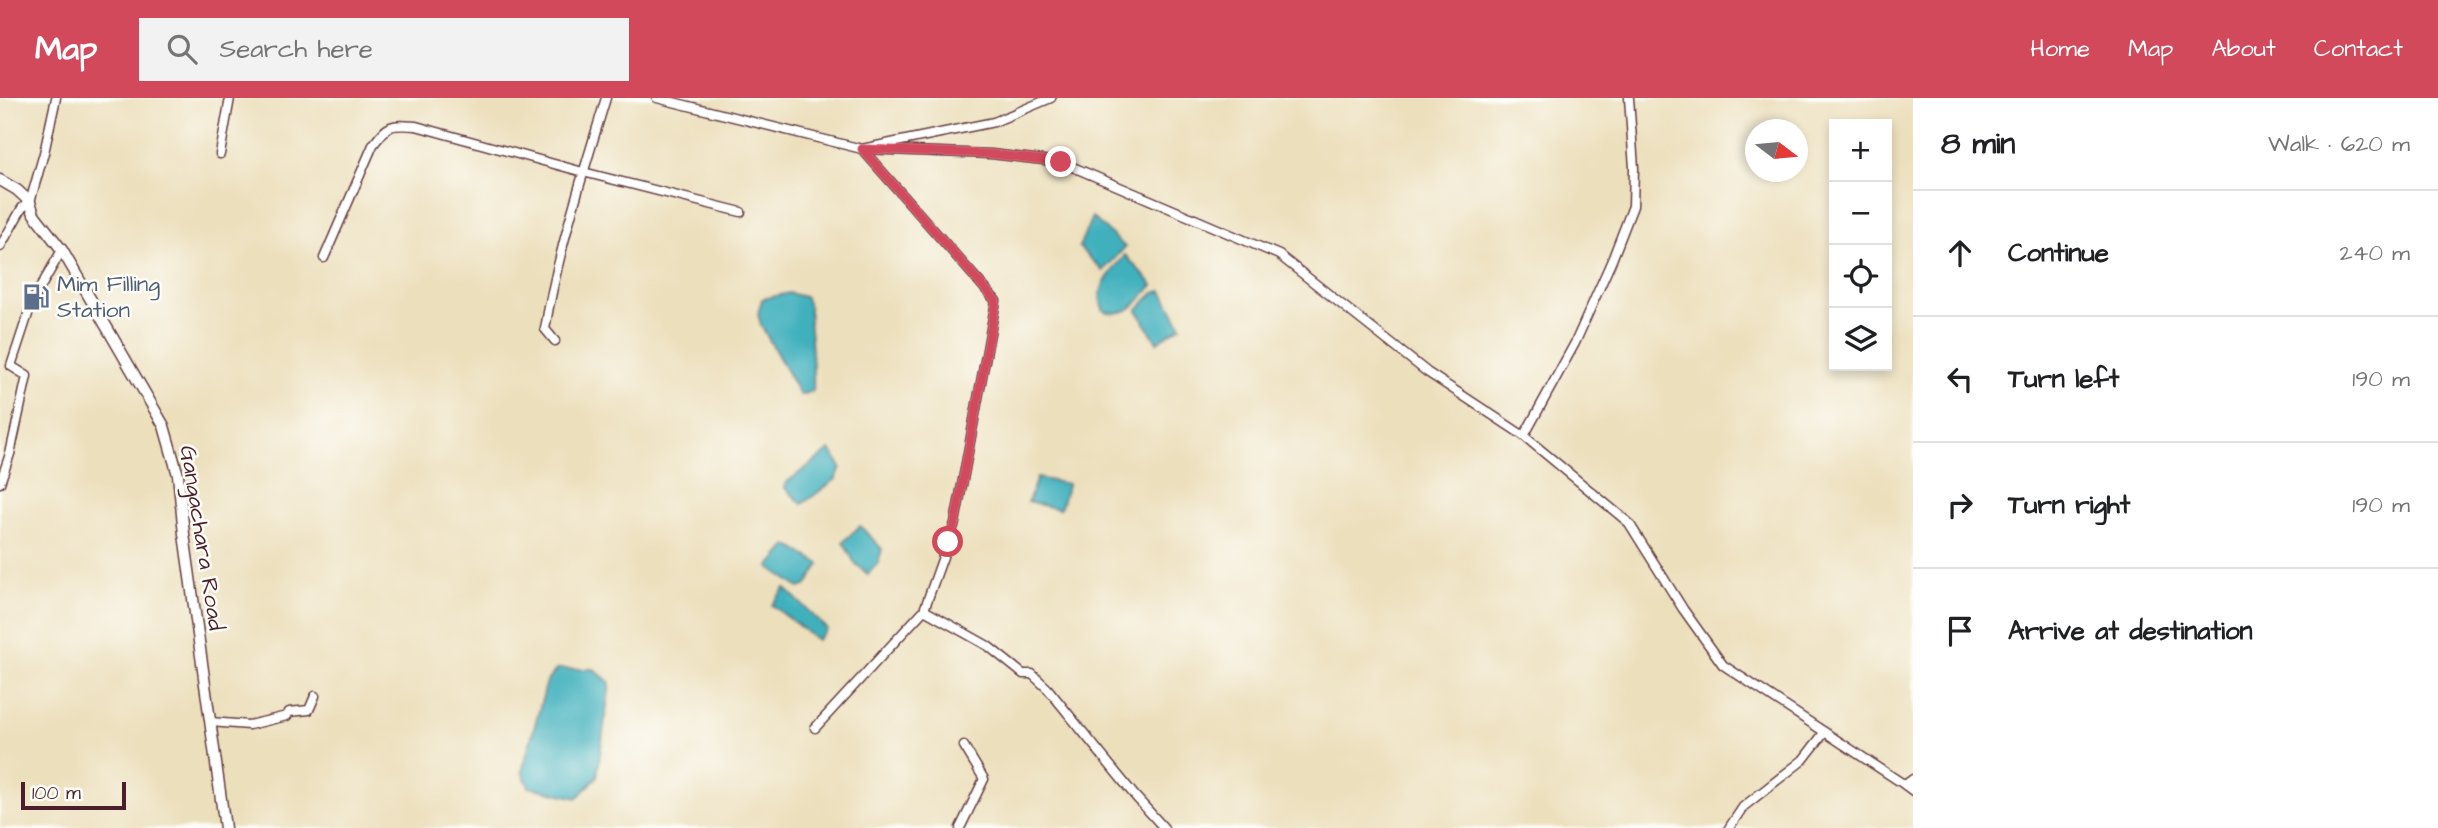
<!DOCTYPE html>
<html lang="en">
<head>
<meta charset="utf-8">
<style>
	:root { --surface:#fff; --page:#f2f2f2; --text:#202124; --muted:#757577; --line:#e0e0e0; --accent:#d1495b }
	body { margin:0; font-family:"Architects Daughter",sans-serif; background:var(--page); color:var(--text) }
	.controls { position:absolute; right:21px; top:21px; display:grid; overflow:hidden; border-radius:0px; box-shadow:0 4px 10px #0003 }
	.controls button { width:63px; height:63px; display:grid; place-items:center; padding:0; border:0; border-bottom:2px solid var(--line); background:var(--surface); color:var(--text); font:35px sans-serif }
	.compass { position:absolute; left:1745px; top:21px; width:63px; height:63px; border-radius:50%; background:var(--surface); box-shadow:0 4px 10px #0003; rotate:106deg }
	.scale { position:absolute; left:21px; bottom:18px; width:105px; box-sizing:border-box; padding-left:7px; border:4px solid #4a1f2b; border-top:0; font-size:19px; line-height:24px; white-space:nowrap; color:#4a1f2b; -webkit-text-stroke:5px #fdfcf7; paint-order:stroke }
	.stop { position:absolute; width:21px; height:21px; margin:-16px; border:5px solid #d1495b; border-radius:50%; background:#fff }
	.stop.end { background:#d1495b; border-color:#fff; box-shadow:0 2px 7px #0008 }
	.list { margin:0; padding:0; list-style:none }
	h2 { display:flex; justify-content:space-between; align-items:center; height:91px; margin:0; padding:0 28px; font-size:30px }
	h2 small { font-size:23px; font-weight:400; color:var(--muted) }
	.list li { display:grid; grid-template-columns:46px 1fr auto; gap:21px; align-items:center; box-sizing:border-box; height:126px; padding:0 28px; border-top:2px solid var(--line) }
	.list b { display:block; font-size:26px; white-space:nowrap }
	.list em { font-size:23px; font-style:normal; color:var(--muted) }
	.icon { flex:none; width:38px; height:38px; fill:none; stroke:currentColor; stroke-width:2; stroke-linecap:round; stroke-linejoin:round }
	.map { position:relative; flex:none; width:1913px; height:730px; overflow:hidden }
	header { display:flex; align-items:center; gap:42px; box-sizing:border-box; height:98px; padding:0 35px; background:var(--accent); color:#fff }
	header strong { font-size:33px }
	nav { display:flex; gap:38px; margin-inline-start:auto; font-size:24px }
	.search { width:490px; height:63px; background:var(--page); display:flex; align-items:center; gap:18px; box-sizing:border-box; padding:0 24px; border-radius:0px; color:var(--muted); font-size:26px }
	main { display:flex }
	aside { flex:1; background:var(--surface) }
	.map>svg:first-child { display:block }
	.water { fill:#41b0bd; stroke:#466874; stroke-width:2 }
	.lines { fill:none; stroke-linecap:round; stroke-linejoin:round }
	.minor-casing { stroke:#623c41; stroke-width:11 }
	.major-casing { stroke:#623c41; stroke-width:13 }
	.minor { stroke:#fff; stroke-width:8 }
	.major { stroke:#fff; stroke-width:10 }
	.route { stroke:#d1495b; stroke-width:9 }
	.labels { text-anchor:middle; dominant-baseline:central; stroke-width:5; stroke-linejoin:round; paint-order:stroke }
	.service-label { font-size:23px; fill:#4e5e75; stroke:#fdfcf7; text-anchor:start }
	.street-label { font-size:23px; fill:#4a1f2b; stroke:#fdfcf7 }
</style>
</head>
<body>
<header>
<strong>Map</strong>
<div class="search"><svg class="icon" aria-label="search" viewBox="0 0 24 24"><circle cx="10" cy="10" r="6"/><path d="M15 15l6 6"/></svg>Search here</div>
<nav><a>Home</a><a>Map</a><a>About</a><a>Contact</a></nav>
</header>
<main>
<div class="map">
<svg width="1913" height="730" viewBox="0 0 1913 730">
	<rect width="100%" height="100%" fill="#fdfcf7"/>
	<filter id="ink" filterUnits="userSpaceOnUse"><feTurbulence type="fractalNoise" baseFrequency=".0143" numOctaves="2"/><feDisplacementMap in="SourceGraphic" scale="14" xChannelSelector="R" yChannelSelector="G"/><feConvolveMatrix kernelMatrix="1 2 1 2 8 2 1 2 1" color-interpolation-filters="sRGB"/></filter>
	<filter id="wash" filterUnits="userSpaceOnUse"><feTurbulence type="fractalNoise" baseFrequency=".00686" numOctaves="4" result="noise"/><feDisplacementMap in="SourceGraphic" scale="28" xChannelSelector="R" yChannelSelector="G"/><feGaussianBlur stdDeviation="1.57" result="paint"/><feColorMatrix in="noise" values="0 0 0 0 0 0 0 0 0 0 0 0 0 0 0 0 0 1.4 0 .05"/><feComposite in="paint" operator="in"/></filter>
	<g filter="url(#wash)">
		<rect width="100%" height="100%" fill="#ecdfbc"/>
		<g class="water">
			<polygon points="1092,119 1125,149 1103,173 1079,149"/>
			<path d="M1125,157L1153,187C1137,204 1130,220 1104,213C1092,191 1112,175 1125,157Z"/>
			<polygon points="1162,193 1181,228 1157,244 1137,212 1154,195"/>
			<path d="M789,195L805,199C813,212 808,217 810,231C812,252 814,272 813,293L800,297L761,227L758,216L762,201Z"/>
			<polygon points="830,352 841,369 836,381 802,406 784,389 786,385"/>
			<polygon points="1037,380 1068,386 1060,411 1028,404"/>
			<polygon points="860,428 882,451 878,465 868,476 855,465 843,444"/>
			<polygon points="788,447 820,466 806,488 799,490 769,469"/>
			<polygon points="785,490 827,531 817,542 772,507"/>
			<polygon points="557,571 594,571 610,585 597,679 577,700 529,689 522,674 547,583"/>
		</g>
	</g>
	<g filter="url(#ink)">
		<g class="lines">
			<g class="minor-casing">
				<g id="minor">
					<polyline points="657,0 862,51 994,24 1051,0"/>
					<polyline points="862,51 991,56 1061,64 1279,157 1427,274 1524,338 1629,425 1683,511 1723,567 1905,687"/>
					<polyline points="220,56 230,0"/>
					<polyline points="0,149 22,110 30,104 44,55 56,0"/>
					<path d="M324,160L373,47C389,26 390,26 416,28L583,74L741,114"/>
					<path d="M555,243L545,231C558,153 583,76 606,0"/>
					<polyline points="1524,338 1575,245 1612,162 1633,108 1634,70 1629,0"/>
					<polyline points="0,385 10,356 27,278 11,268 32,204 62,152"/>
					<polyline points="924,512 988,548 1023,576 1032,576 1048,591 1135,698 1164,730"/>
					<polyline points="210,624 249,627 287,618 289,614 309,612 315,598"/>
					<polyline points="815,630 924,512 955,425 996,203 862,51"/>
					<polyline points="1913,681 1905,687 1913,693"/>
					<polyline points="960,730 984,681 964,648"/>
					<polyline points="1729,730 1743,709 1803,662 1824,635"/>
				</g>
			</g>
			<g class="major-casing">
				<polyline id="major" points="0,82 17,92 30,104 34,116 62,152 164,328 178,377 184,436 225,730"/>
			</g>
			<use href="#minor" class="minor"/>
			<use href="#major" class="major"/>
		</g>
	</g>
	<g class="lines" filter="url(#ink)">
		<polyline class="route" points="948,444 955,425 996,203 862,51 991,56 1061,64"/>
	</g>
	<defs>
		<g id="fuel-bare" transform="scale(2.1)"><path d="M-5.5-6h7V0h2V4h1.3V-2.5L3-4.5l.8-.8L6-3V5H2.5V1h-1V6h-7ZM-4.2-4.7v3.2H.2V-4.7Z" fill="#5c6f8a" stroke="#fdfcf7" stroke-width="2.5" paint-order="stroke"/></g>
	</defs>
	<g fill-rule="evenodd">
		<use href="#fuel-bare" x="36" y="199"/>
	</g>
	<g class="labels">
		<g class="service-label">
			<text x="57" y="186">Mim Filling<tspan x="57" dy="26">Station</tspan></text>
		</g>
		<g class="street-label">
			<text transform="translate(202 440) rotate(81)">Gangachara Road</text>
		</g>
	</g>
</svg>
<div class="controls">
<button>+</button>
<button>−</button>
<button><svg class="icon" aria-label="locate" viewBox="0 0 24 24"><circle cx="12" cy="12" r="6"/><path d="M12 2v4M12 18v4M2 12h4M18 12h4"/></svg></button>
<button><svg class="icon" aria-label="layers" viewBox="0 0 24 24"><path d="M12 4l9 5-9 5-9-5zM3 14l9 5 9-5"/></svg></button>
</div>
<svg class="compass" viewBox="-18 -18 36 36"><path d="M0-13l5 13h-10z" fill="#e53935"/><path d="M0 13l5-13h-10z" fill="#757577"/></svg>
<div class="scale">100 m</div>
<div class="stop" style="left:948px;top:444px"></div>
<div class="stop end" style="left:1061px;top:64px"></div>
</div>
<aside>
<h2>8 min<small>Walk · 620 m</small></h2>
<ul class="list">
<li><svg class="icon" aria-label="ahead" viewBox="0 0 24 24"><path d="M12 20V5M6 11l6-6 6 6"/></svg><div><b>Continue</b></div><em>240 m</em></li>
<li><svg class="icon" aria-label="left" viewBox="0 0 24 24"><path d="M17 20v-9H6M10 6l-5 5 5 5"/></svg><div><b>Turn left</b></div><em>190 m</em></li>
<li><svg class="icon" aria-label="right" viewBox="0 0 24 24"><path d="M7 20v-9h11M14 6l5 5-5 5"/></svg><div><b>Turn right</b></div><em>190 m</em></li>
<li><svg class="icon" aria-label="arrive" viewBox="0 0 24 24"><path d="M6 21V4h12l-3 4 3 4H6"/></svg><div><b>Arrive at destination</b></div></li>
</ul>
</aside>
</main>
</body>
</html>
